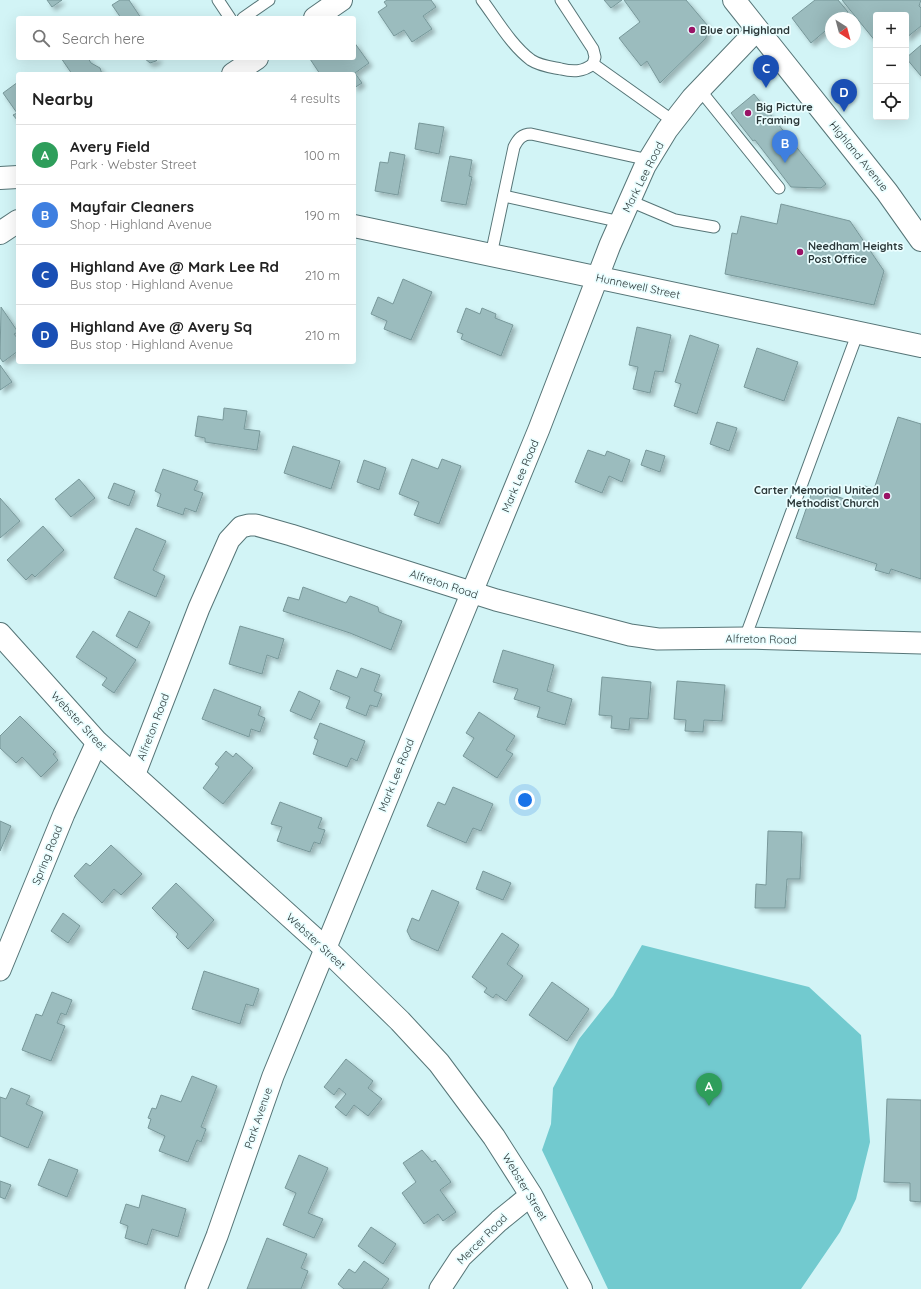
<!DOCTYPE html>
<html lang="en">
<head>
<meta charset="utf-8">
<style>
	:root { --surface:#fff; --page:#f2f2f2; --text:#222; --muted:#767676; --line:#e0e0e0; --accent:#ea580c }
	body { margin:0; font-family:Quicksand,sans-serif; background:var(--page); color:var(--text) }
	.controls { position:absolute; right:12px; top:12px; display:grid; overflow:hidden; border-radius:4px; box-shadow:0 4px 16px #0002 }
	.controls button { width:36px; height:36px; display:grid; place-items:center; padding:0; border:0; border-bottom:1px solid var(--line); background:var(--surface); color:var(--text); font:20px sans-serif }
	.compass { position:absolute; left:825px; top:12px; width:36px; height:36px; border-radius:50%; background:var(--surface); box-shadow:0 4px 16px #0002; rotate:144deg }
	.you { position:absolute; left:525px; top:800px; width:14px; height:14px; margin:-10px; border:3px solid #fff; border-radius:50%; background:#1a73e8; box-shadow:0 0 0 6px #1a73e833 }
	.badge { display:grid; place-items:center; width:26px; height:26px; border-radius:50%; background:var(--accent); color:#fff; font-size:13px; font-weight:700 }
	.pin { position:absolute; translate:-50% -33px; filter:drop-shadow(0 1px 2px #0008) }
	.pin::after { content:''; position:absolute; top:21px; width:14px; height:12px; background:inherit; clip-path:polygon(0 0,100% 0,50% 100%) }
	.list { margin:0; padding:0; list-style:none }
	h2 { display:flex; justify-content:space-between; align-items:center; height:52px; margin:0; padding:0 16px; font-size:17px }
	h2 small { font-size:13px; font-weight:400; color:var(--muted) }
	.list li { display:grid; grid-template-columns:26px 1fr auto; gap:12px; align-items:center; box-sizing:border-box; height:60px; padding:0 16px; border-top:1px solid var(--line) }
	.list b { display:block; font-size:15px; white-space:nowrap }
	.list p { margin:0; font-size:13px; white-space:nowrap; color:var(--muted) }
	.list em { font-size:13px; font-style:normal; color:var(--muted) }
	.icon { flex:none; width:22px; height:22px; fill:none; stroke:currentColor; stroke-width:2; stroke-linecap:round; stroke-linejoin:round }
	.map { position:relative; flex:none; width:921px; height:1289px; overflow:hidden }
	.search { position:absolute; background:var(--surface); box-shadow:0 4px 16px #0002; left:16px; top:16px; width:340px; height:44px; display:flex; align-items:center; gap:10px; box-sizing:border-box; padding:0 14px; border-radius:4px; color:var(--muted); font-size:15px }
	.panel { position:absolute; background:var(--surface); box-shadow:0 4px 16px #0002; left:16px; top:72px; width:340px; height:292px; border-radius:4px }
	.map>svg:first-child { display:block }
	.green { fill:#72cacf }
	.building { fill:#9bbcbe; stroke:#78989a; filter:url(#shadow) }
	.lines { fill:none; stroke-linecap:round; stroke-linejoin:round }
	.service-casing { stroke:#567577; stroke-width:13 }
	.minor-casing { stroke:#567577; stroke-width:23 }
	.tertiary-casing { stroke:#567577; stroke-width:24 }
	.primary-casing { stroke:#567577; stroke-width:24 }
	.service { stroke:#fff; stroke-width:11 }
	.minor { stroke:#fff; stroke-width:21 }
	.tertiary { stroke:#fff; stroke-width:22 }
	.primary { stroke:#fff; stroke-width:22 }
	.poi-dot { fill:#9a1366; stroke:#eafeff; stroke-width:1.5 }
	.labels { text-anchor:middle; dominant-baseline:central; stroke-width:3.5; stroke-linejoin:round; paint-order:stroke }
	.poi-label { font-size:11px; font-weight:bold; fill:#2a3738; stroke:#eafeff; text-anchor:start }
	.street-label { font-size:11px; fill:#2a3738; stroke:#eafeff }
</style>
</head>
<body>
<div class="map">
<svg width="921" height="1289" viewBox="0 0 921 1289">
	<defs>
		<filter id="shadow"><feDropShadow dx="3.5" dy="3.5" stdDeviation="2" flood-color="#0004"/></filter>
	</defs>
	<rect width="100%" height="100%" fill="#d2f4f6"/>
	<polygon class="green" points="642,945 809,987 861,1035 870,1142 856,1199 840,1232 801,1289 608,1289 542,1150 551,1124 553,1088 579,1039 613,996"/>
	<g class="building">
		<polygon points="47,0 62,0 52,7"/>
		<polygon points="120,0 129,0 141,18 121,18 112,5"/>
		<polygon points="387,0 431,0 436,7 423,16 432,29 412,42 404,30 394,36 378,12 387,6 384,2"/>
		<polygon points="604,0 622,0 611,8"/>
		<polygon points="624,0 686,0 708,26 706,38 660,83 647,61 641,66 619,38 640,22"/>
		<polygon points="815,0 838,0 848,12 841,18 831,18 831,26 811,43 792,18"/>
		<polygon points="842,0 921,0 919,6 921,8 921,26 906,38 906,15 876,15 876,42"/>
		<polygon points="354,42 369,63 355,73 362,83 354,88 354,74 320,74 310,59 354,58"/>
		<polygon points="921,45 921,76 906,58"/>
		<polygon points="61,58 88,58 91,63 100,68 102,74 72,74"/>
		<polygon points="144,58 159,58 156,61 150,63"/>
		<polygon points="18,82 18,121 13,115 17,113 3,93"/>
		<polygon points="754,94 826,184 821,188 791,187 755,140 753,141 731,113"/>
		<polygon points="419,123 444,127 439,154 415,149"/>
		<polygon points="390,152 405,155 398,195 375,191 380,162 388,163"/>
		<polygon points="450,156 472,160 469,176 472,177 466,205 441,201"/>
		<polygon points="781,204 850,221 884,271 874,305 725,274 732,233 737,234 741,216 777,224"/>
		<polygon points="403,279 432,292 411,340 384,329 387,321 371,314 378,297 393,304"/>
		<polygon points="1,307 18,332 14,334 18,339 18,351 3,362 0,358"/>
		<polygon points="466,308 480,314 482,308 496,314 495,318 513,325 501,356 461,339 463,334 457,332"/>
		<polygon points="637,327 671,335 663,372 655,371 650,393 633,389 638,367 629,365"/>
		<polygon points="690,335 719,345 697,414 674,406 681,384 675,382"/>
		<polygon points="757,348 798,362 784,401 744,387"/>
		<polygon points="0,365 12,382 0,390"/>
		<polygon points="224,408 247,411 244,429 260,431 257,450 205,442 205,438 195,436 198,416 223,420"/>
		<polygon points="898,417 921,424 921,579 891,569 889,574 875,570 877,564 796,538 813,489 851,501 854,491 865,486 874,489"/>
		<polygon points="717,422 737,428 729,451 710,444"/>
		<polygon points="293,446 340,461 331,489 284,473"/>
		<polygon points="588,450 605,456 607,451 630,460 622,482 609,476 602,493 575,482"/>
		<polygon points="646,450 665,456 660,472 641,465"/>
		<polygon points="412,459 438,469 442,459 461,466 439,524 414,515 419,502 399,494"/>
		<polygon points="364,460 386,468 379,490 357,482"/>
		<polygon points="163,469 198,481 194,490 203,493 196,512 185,508 183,515 157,506 161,494 155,491"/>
		<polygon points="79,479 95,498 71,517 55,499"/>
		<polygon points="114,483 135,491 129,506 108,498"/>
		<polygon points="0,498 20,521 0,538"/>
		<polygon points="43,526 64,550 35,577 32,574 26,580 7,560"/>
		<polygon points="136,528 166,541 153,570 165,576 156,597 114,578"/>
		<polygon points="303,587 346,603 350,596 378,607 379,612 402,621 391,650 350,633 283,611 288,597 299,600"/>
		<polygon points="129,611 150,622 137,648 116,636"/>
		<polygon points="240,626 284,639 278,659 267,655 262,674 229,664"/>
		<polygon points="93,631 136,660 114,693 102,685 107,678 76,657"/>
		<polygon points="503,650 554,665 547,691 572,699 565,725 537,717 540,707 514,699 518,689 493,682"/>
		<polygon points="361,668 380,675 374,691 382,694 377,707 370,705 366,716 346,708 350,697 330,689 337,670 357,678"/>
		<polygon points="602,677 651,682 648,719 630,718 629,730 611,728 612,716 599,715"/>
		<polygon points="677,681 725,685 722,721 704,720 703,732 685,731 686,720 674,719"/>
		<polygon points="214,689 261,707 258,715 265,718 260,732 251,729 249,737 202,719"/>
		<polygon points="299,691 320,701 311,720 290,711"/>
		<polygon points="479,712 515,736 506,750 513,754 497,778 463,756 474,738 466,733"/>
		<polygon points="20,716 56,752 53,754 58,760 41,777 22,757 16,763 0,748 0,736"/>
		<polygon points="320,723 365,741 357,761 351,758 347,767 313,754 318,740 314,738"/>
		<polygon points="226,751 233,757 236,753 253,768 223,804 203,788 219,767 215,764"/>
		<polygon points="453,787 493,804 481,831 473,828 466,843 427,826 438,802 445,805"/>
		<polygon points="280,802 322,818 318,828 325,830 320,844 314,842 310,852 277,841 282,827 271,824"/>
		<polygon points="0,821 11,826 0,851"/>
		<polygon points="768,831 802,832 800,879 787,879 785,908 755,908 756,884 766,885"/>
		<polygon points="111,845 142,874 121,895 114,889 102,903 74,876 86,863 90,866"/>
		<polygon points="483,871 511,883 503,900 476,889"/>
		<polygon points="176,883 214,920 188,949 176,937 178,934 152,908"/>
		<polygon points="432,890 459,902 438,951 411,939 407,931 412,918 419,921"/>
		<polygon points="63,913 80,926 68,943 51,931"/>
		<polygon points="502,933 519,945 507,964 523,976 506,1001 496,994 493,998 484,992 487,988 472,977"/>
		<polygon points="204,971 259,989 253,1006 246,1004 240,1024 192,1009"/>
		<polygon points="552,982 589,1009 567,1041 529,1015"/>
		<polygon points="52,992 72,1000 66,1015 61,1013 57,1023 65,1026 51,1061 22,1050 36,1014 42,1016"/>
		<polygon points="346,1059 373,1081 368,1088 382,1099 368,1116 354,1105 346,1116 335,1107 346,1094 339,1088 334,1095 324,1087"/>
		<polygon points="192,1076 217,1086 201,1127 206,1129 201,1142 197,1140 188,1162 159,1151 165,1136 148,1128 151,1119 148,1118 152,1108 156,1109 161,1095 181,1102"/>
		<polygon points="11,1088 30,1096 26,1104 43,1112 28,1148 0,1136 0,1097 6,1099"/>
		<polygon points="887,1099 921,1100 921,1202 910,1201 910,1183 884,1182"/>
		<polygon points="422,1150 432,1162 435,1160 451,1182 440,1190 456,1212 443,1221 438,1214 424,1224 402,1193 416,1182 403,1163"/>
		<polygon points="299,1155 328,1168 308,1213 323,1219 314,1238 283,1225 296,1193 285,1188"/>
		<polygon points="49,1159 78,1170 67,1197 38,1185"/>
		<polygon points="0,1181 11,1185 5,1199 0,1197"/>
		<polygon points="142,1195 186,1209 178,1237 152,1229 147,1245 125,1238 128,1226 120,1223 126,1204 139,1208"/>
		<polygon points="371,1227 396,1244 383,1264 358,1246"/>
		<polygon points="267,1238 307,1254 301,1268 308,1271 301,1289 247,1289"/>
		<polygon points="364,1261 389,1279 382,1289 344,1289 338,1284 349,1269 355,1273"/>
	</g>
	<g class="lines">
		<g class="service-casing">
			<g id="service">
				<polyline points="218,0 230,18"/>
				<path d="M482,0C497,20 511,45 531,60C540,66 551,67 561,69C573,72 583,72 593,64L595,57L593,49L561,0"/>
				<polyline points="243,18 269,0"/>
				<polyline points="593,64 673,121"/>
				<polyline points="700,90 779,188"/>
				<polyline points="504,196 621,222"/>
				<polyline points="630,201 675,220 714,227"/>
				<path d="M491,255L514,147C518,139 522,134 531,134L649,160"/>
				<polyline points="745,638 858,332"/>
			</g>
		</g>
		<g class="minor-casing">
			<g id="minor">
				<polyline points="134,776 199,608 229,540 241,527 249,525 256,525 291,535 496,600 630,635 658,639 745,638 921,643"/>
				<polyline points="0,970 64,814 97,742"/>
				<polyline points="196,1289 217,1236 273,1076 539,429 610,245 645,166 667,130 692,98 757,30"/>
				<polyline points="440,1289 461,1257 499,1221 531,1195"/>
			</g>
		</g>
		<g class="tertiary-casing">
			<g id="tertiary">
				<polyline points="315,18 341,0"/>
				<polyline points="233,74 257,58"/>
				<polyline points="0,178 18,177"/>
				<polyline points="354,226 921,346"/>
				<polyline points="0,233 18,221"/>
				<polyline points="0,634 97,742 326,949 400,1021 439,1063 494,1137 531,1195 581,1289"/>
			</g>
		</g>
		<g class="primary-casing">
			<polyline id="primary" points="734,0 887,192 921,240"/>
		</g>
		<use href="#service" class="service"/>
		<use href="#minor" class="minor"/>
		<use href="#tertiary" class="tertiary"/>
		<use href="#primary" class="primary"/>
	</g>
	<g class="poi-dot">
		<circle cx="692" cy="30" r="4"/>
		<circle cx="748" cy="113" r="4"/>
		<circle cx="800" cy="252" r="4"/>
		<circle cx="887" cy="496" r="4"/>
	</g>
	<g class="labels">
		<g class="poi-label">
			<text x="700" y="30">Blue on Highland</text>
			<text x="756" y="107">Big Picture<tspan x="756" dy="13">Framing</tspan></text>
			<text x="808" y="246">Needham Heights<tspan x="808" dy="13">Post Office</tspan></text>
			<text x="879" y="490" text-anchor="end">Carter Memorial United<tspan x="879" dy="13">Methodist Church</tspan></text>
		</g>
		<g class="street-label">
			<text transform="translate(859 156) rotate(51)">Highland Avenue</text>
			<text transform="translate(643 177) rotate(-63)">Mark Lee Road</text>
			<text transform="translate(638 286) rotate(12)">Hunnewell Street</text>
			<text transform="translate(520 476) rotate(-67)">Mark Lee Road</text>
			<text transform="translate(444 584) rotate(18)">Alfreton Road</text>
			<text transform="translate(761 639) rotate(1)">Alfreton Road</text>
			<text transform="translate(79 721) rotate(47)">Webster Street</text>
			<text transform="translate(153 727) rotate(-69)">Alfreton Road</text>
			<text transform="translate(396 775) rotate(-68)">Mark Lee Road</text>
			<text transform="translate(47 855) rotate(-68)">Spring Road</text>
			<text transform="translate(316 941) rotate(43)">Webster Street</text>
			<text transform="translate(258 1118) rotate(-71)">Park Avenue</text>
			<text transform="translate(525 1187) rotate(59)">Webster Street</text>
			<text transform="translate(482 1239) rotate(-45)">Mercer Road</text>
		</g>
	</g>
</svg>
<div class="controls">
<button>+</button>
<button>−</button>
<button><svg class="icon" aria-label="locate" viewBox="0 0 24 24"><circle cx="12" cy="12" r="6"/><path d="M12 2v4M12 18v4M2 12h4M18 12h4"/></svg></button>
</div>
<svg class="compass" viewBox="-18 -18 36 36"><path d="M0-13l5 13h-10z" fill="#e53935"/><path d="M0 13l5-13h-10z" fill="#767676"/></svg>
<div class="you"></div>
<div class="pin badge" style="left:709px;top:1106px;background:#2e9e5b">A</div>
<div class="pin badge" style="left:785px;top:163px;background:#3f7fe0">B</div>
<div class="pin badge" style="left:766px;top:88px;background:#1a4fb4">C</div>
<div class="pin badge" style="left:844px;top:112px;background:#1a4fb4">D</div>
<div class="search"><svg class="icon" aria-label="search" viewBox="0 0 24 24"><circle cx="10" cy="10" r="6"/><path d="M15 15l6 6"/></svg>Search here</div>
<section class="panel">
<h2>Nearby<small>4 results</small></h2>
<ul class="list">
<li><span class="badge" style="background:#2e9e5b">A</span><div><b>Avery Field</b><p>Park · Webster Street</p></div><em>100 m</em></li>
<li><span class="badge" style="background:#3f7fe0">B</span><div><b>Mayfair Cleaners</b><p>Shop · Highland Avenue</p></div><em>190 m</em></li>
<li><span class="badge" style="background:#1a4fb4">C</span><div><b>Highland Ave @ Mark Lee Rd</b><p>Bus stop · Highland Avenue</p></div><em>210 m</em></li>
<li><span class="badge" style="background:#1a4fb4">D</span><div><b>Highland Ave @ Avery Sq</b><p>Bus stop · Highland Avenue</p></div><em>210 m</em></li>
</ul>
</section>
</div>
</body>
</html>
